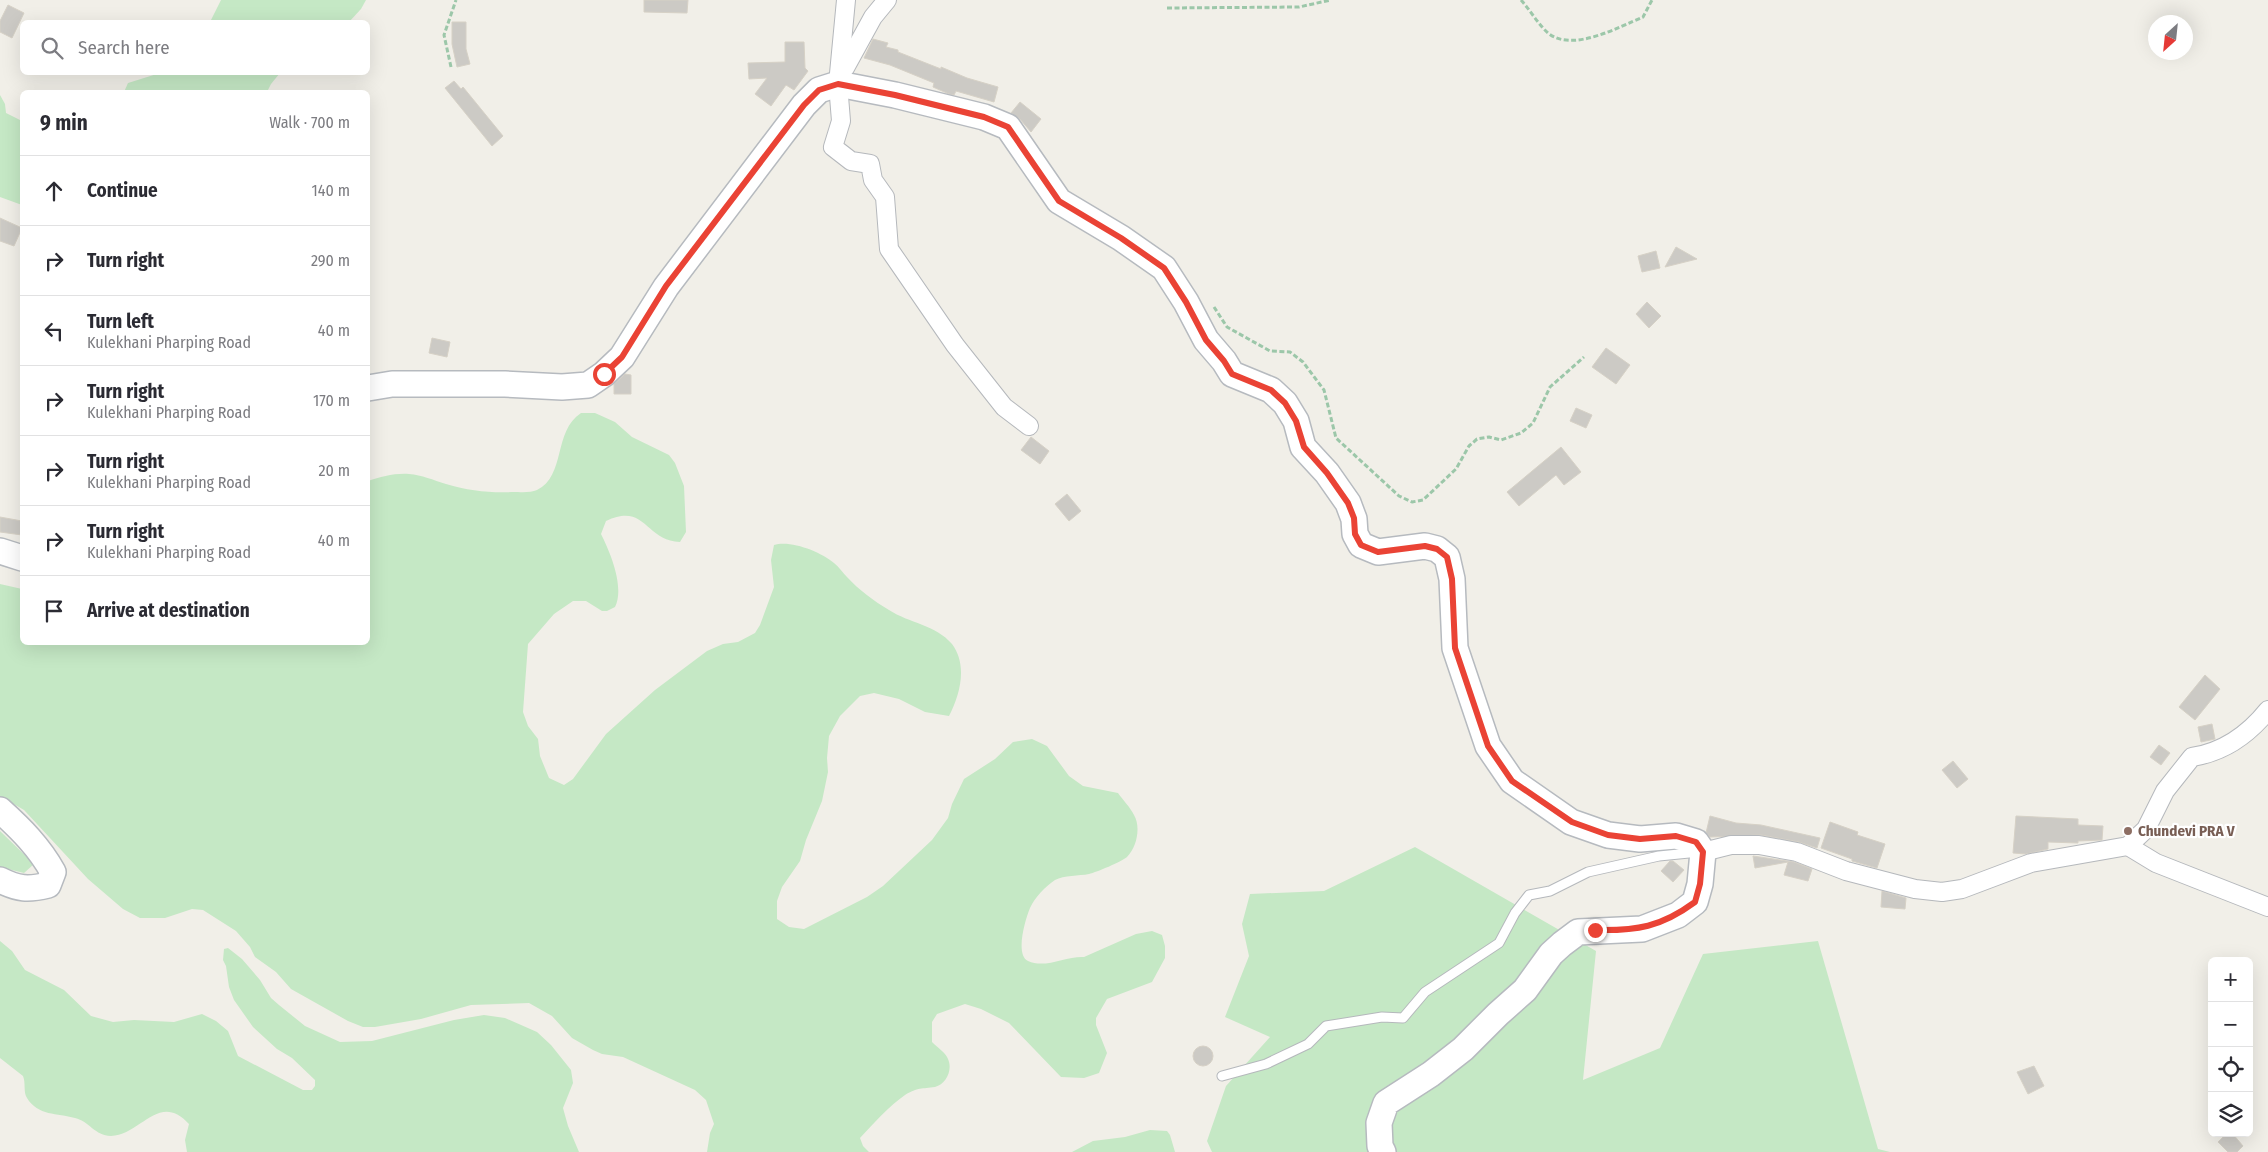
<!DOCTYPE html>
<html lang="en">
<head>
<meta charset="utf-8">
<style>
	:root { --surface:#fff; --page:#f2f2f3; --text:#2b2b33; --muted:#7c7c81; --line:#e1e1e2 }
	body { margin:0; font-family:"Fira Sans Condensed",sans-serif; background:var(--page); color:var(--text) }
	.controls { position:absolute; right:15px; bottom:15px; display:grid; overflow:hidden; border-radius:8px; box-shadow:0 5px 20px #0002 }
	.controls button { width:45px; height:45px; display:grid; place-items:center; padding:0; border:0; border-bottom:1px solid var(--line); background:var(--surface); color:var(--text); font:25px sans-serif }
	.compass { position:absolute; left:2148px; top:15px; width:45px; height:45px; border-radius:50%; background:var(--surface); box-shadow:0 5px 20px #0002; rotate:207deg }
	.stop { position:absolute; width:15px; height:15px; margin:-11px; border:4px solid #ea4335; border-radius:50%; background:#fff }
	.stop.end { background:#ea4335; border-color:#fff; box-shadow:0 1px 5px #0008 }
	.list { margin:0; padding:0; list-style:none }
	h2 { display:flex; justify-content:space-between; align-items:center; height:65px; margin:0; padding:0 20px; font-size:21px }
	h2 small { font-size:16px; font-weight:400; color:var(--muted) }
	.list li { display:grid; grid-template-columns:32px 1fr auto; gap:15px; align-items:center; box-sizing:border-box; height:70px; padding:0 20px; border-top:1px solid var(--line) }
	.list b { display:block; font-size:19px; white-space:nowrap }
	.list p { margin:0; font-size:16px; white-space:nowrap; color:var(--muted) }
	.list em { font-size:16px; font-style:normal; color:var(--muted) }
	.icon { flex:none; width:28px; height:28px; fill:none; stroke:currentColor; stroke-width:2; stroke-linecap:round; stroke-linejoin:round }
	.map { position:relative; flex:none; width:2268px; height:1152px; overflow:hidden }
	.search { position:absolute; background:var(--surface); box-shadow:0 5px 20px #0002; left:20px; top:20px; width:350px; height:55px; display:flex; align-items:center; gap:12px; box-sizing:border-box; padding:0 18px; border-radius:8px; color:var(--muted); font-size:19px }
	.panel { position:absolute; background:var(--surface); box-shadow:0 5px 20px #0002; left:20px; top:90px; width:350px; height:555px; border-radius:8px }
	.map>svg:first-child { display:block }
	.green { fill:#c5e8c5 }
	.building { fill:#cccac5; stroke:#d6d1c6 }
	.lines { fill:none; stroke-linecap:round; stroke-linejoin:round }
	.lane-casing { stroke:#b5b8bc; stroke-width:11 }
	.street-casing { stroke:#b5b8bc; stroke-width:20 }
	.secondary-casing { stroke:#b6babf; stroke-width:28 }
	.path { stroke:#9cc7a9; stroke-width:3; stroke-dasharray:5 2.5; stroke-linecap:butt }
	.lane { stroke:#fff; stroke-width:9 }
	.street { stroke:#fff; stroke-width:18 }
	.secondary { stroke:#fff; stroke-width:25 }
	.route { stroke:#ea4335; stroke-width:6 }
	.education-dot { fill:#8d6e63; stroke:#fff; stroke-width:2 }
	.labels { text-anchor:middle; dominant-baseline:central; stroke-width:4.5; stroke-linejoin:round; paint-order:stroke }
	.education-label { font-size:15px; font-weight:bold; fill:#785e54; stroke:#fff; text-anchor:start }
</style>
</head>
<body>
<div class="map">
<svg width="2268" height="1152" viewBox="0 0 2268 1152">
	<rect width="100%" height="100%" fill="#f1efe8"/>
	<g class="green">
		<polygon points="221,0 366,0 361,9 349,22 210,22"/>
		<polygon points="160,73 160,72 280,73 271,84 267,92 124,92 128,83"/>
		<polygon points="0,95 5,104 6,113 22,121 22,205 0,197"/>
		<path d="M581,413H595L615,422L632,437L669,455L675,463L684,486L686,532L680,542C645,541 646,502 606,521L601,534C610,552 625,587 615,607L607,611H602L586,601H573L554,614L528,644L523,712L528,726L538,739L540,756L549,778L564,785L573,779L606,734L655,690L707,651L723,644L738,642L755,633L760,625L774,587L771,560L774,545C791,540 821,552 834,563C839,567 843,573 847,577C859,590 874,601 889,610C909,623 936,625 952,644C968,665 960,695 949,716L925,712L899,699L874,693L860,696L840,716L829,736L827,758L828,772L822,801L806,840L800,861L782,887L777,901V919L789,927L804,929L867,897L883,886L932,840L948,818L952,804L964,779L995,759L1013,742L1032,739L1047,746L1069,776L1083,786L1118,793C1123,800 1130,807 1134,815C1141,827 1137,847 1127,857C1121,862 1097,872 1089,874C1079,876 1064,875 1055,880C1045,887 1035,897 1030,908C1025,920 1015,955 1028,961C1045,969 1066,956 1084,957L1136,934L1152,931L1162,935L1165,946V958L1152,982L1107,999L1096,1018V1025L1107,1053L1099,1073L1084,1078L1061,1077L1009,1023L981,1009L965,1004L937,1014L932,1022V1042C937,1047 946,1053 948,1059C953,1070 946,1084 935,1087C922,1089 918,1087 905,1095C889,1106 874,1123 860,1138L863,1146L869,1152H707L710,1133L714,1124L706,1100L695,1090L623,1057L602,1054L593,1050L572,1038L552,1016L529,1003L471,1005L421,1019L375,1027H363L348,1021L291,989L276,972L255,957L250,947L236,931L203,910L192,909L165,918H140L123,909L88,879L24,810L0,796V584L22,589V642H368V481C381,477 394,473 409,474C422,475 433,480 446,484C469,491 490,493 514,492C520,492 531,493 537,490C566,476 553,431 581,413Z"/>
		<polygon points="0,831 34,864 24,873 0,867"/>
		<polygon points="1415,847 1596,951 1583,1080 1660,1048 1703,954 1818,941 1878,1149 1890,1152 1212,1152 1207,1141 1226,1086 1270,1037 1225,1017 1249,956 1242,924 1250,894 1324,891"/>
		<path d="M0,941L12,951L25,970L64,990L91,1016L113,1022L134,1020L174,1022L202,1014L216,1021L228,1031L238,1056L303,1090H312L315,1086V1080L292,1058L277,1049L253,1027L234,1000L229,987L226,966L223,960L224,949L228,948L242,959L260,980L271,998L279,1005L305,1026L340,1042L372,1041L454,1020L484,1015L505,1018L537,1032L551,1045L571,1070L573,1083L563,1108L568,1126L579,1152H187L185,1140L189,1124C159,1091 141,1135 111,1136C95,1136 89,1121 75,1118C57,1113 38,1116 27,1098C23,1092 26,1083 23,1076L0,1058Z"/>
		<polygon points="1150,1130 1167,1131 1170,1135 1175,1152 1072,1152 1093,1141 1125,1137"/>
	</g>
	<g class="building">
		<polygon points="644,0 688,0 687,13 644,12"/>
		<polygon points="8,5 24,13 12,38 0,32 0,21"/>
		<polygon points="452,22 466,22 466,49 470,64 457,67 452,44"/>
		<polygon points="873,39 888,43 886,47 898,50 898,52 941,69 941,67 967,78 998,87 994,102 956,91 954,95 949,94 933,87 934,83 890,65 864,58"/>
		<polygon points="785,42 804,42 805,68 808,71 794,90 786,85 771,106 755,94 767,78 749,79 748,63 785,62"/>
		<polygon points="454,81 461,89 463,87 503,136 492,146 445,88"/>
		<polygon points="1020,102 1041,119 1031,132 1019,118 1011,113"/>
		<polygon points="0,218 22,228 14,246 0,241"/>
		<polygon points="1676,247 1697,259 1665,267"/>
		<polygon points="1656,251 1660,268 1642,272 1638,256"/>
		<polygon points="1647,302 1661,316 1649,328 1636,314"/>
		<polygon points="432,338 450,342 447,357 429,353"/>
		<polygon points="1606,348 1630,365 1616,384 1592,367"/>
		<polygon points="625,374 631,375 631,394 614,394 614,384"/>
		<polygon points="1576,408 1592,415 1586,428 1570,421"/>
		<polygon points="1031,437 1049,451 1040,464 1021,450"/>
		<polygon points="1561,447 1581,472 1564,485 1556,475 1519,506 1507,492"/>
		<polygon points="1067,494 1081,511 1069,521 1055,504"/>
		<polygon points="0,517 22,521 22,535 0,532"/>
		<polygon points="2205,675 2220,689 2195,720 2179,707"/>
		<polygon points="2212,724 2215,739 2201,742 2198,727"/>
		<polygon points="2159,745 2170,753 2161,765 2150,757"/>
		<polygon points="1953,761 1968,779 1957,788 1942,770"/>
		<polygon points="1710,816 1736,823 1761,825 1820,838 1817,848 1799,842 1761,835 1710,837 1706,833"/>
		<polygon points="2016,816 2078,819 2078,825 2103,826 2102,840 2078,841 2078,843 2048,842 2048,849 2026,854 2013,853"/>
		<polygon points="1830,822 1858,832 1857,835 1885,844 1877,868 1852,861 1852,859 1821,848"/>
		<polygon points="1753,856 1794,862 1812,869 1808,881 1784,875 1788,862 1755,868"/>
		<polygon points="1670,861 1673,861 1684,870 1673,882 1661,871"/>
		<polygon points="1882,891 1906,898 1905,909 1881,907"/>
		<circle cx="1203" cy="1056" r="10"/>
		<polygon points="2034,1066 2044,1086 2028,1094 2017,1072"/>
		<polygon points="2227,1133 2232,1133 2243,1146 2237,1152 2228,1152 2218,1142"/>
	</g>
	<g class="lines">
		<g class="lane-casing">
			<polyline id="lane" points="1222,1076 1266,1064 1308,1044 1326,1026 1382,1017 1403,1018 1425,992 1499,943 1515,913 1529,895 1550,891 1588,872 1659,856 1699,852"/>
		</g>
		<g class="street-casing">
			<g id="street">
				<polyline points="846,0 838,84 841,121 833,147 851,161 870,164 873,180 885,197 889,249 955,345 1004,407 1029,426"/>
				<polyline points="845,68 873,17 887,0"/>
				<polyline points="2128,846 2156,863 2268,907"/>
				<path d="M1703,852L1731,845H1759L1797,852L1846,871L1915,889L1942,892L1962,889L2031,863L2128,846L2146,829L2165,791L2192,757C2224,752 2248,735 2268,710"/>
			</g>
		</g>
		<g class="secondary-casing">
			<g id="secondary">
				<polyline points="368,388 392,384 505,384 562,387 588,385 604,374 622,357 666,287 804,105 819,90 838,84 895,95 984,117 1008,127 1059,201 1121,238 1164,268 1186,302 1206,340 1224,361 1232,374 1271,390 1285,403 1296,421 1303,447 1327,473 1348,503 1354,519 1355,534 1361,545 1378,552 1425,546 1437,549 1447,557 1452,579 1455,648 1488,746 1512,781 1571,822 1608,835 1640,839 1676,836 1696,842 1703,852 1700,884 1695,902 1678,915 1642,929 1578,932 1562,944 1551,954 1525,990 1498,1014 1463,1049 1431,1074 1386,1103 1379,1123 1380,1146 1383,1152"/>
				<polyline points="0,551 22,558"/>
				<path d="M0,810C21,829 39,847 53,872L48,885C28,890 18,889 0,880"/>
			</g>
		</g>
		<g class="path">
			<path d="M1521,0C1530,10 1538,24 1548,33C1572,53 1619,27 1643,17L1652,0"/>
			<polyline points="1167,8 1299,7 1331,0"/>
			<polyline points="451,67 444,35 456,0"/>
			<polyline points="1214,307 1227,327 1270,351 1290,352 1303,362 1324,390 1336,438 1399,496 1412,502 1423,500 1456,469 1469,446 1477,439 1489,437 1501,440 1521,433 1533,423 1550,387 1584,357"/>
		</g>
		<use href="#lane" class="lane"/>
		<use href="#street" class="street"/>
		<use href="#secondary" class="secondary"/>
	</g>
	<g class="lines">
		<path class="route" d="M604,374L622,357L666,286L804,105L819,90L838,84L895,95L984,117L1008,127L1059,201L1121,238L1164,268L1186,302L1206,340L1224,361L1232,374L1271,390L1285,403L1296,421L1304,447L1327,473L1348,503L1354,518L1355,534L1361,545L1378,552L1425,546L1437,549L1447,557L1452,579L1455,648L1488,746L1512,781L1572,822L1608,835L1640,839L1676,836L1696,842L1703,852L1700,884L1695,902C1661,927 1637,931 1595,930"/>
	</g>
	<circle class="education-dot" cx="2128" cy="831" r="5"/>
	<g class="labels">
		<g class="education-label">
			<text x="2138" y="831">Chundevi PRA V</text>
		</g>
	</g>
</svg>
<div class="controls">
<button>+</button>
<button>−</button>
<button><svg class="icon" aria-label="locate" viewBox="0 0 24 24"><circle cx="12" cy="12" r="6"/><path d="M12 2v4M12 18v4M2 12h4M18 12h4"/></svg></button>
<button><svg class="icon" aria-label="layers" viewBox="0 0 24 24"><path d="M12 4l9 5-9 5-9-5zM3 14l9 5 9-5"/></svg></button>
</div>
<svg class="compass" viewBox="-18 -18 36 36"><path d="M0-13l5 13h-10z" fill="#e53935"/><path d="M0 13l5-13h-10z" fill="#7c7c81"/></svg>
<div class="stop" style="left:604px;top:374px"></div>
<div class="stop end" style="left:1595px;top:930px"></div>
<div class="search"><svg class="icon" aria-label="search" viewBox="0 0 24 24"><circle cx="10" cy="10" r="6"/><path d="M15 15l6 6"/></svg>Search here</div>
<section class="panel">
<h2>9 min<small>Walk · 700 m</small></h2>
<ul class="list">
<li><svg class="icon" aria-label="ahead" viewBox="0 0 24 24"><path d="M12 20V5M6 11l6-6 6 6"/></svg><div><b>Continue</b></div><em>140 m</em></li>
<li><svg class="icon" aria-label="right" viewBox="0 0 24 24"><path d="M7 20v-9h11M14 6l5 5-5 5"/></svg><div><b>Turn right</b></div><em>290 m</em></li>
<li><svg class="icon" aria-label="left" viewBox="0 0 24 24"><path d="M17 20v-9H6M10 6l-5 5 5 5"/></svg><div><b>Turn left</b><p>Kulekhani Pharping Road</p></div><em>40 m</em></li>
<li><svg class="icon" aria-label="right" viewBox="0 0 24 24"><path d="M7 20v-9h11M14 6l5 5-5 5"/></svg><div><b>Turn right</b><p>Kulekhani Pharping Road</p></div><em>170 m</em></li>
<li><svg class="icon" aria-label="right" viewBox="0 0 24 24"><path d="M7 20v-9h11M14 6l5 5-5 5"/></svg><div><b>Turn right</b><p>Kulekhani Pharping Road</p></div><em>20 m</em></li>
<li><svg class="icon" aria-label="right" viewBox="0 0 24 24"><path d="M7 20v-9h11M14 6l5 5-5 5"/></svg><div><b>Turn right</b><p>Kulekhani Pharping Road</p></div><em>40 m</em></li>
<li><svg class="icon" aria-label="arrive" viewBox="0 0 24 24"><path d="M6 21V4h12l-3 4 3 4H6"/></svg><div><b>Arrive at destination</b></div></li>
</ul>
</section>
</div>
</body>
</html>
